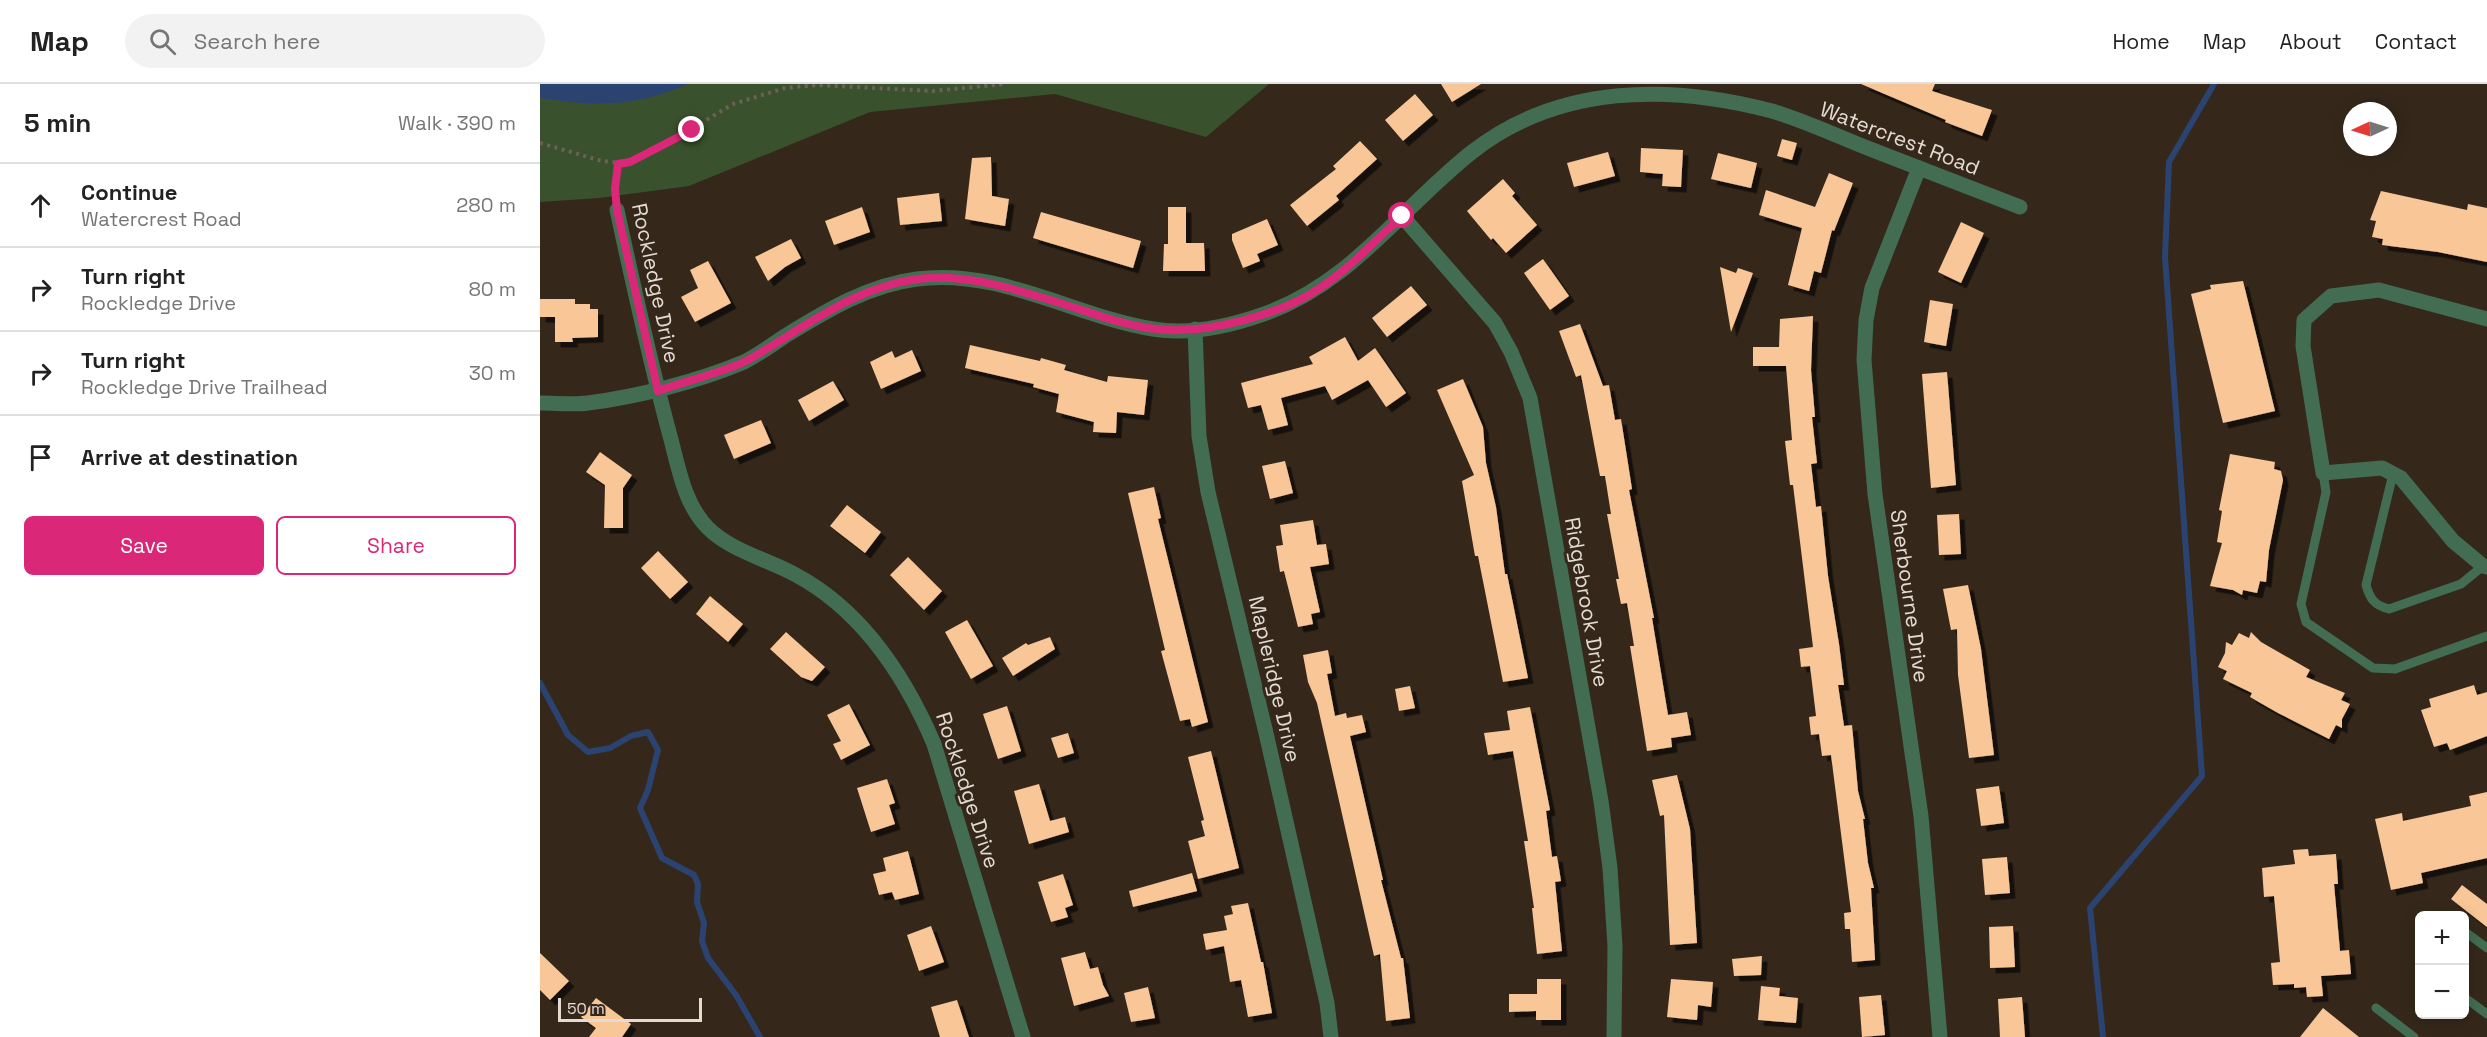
<!DOCTYPE html>
<html lang="en">
<head>
<meta charset="utf-8">
<style>
	:root { --surface:#fff; --page:#f2f2f2; --text:#222; --muted:#767676; --line:#e0e0e0; --accent:#db2777 }
	body { margin:0; font-family:"Space Grotesk",sans-serif; background:var(--page); color:var(--text) }
	.controls { position:absolute; right:18px; bottom:18px; display:grid; overflow:hidden; border-radius:9px; box-shadow:0 3px 15px #0003 }
	.controls button { width:54px; height:54px; display:grid; place-items:center; padding:0; border:0; border-bottom:2px solid var(--line); background:var(--surface); color:var(--text); font:30px sans-serif }
	.compass { position:absolute; left:1803px; top:18px; width:54px; height:54px; border-radius:50%; background:var(--surface); box-shadow:0 3px 15px #0003; rotate:266deg }
	.scale { position:absolute; left:18px; bottom:15px; width:144px; box-sizing:border-box; padding-left:6px; border:3px solid #e4dbd3; border-top:0; font-size:16px; line-height:21px; white-space:nowrap; color:#e4dbd3; -webkit-text-stroke:4px #35281b; paint-order:stroke }
	.stop { position:absolute; width:18px; height:18px; margin:-14px; border:4px solid #db2777; border-radius:50%; background:#fff }
	.stop.end { background:#db2777; border-color:#fff; box-shadow:0 2px 6px #0008 }
	.list { margin:0; padding:0; list-style:none }
	h2 { display:flex; justify-content:space-between; align-items:center; height:78px; margin:0; padding:0 24px; font-size:26px }
	h2 small { font-size:20px; font-weight:400; color:var(--muted) }
	.list li { display:grid; grid-template-columns:39px 1fr auto; gap:18px; align-items:center; box-sizing:border-box; height:84px; padding:0 24px; border-top:2px solid var(--line) }
	.list b { display:block; font-size:22px; white-space:nowrap }
	.list p { margin:0; font-size:20px; white-space:nowrap; color:var(--muted) }
	.list em { font-size:20px; font-style:normal; color:var(--muted) }
	.actions { display:flex; gap:12px; padding:18px 24px }
	.actions a { flex:1; padding:14px 0; border:2px solid var(--accent); border-radius:9px; text-align:center; font-size:21px; color:var(--accent) }
	.actions .main { background:var(--accent); color:#fff }
	.icon { flex:none; width:33px; height:33px; fill:none; stroke:currentColor; stroke-width:2; stroke-linecap:round; stroke-linejoin:round }
	.map { position:relative; flex:none; width:1947px; height:953px; overflow:hidden }
	header { display:flex; align-items:center; gap:36px; box-sizing:border-box; height:84px; padding:0 30px; background:var(--surface); border-bottom:2px solid var(--line) }
	header strong { font-size:28px }
	nav { display:flex; gap:33px; margin-inline-start:auto; font-size:21px }
	.search { width:420px; height:54px; background:var(--page); display:flex; align-items:center; gap:15px; box-sizing:border-box; padding:0 21px; border-radius:33px; color:var(--muted); font-size:22px }
	main { display:flex }
	aside { flex:1; background:var(--surface) }
	.map>svg:first-child { display:block }
	.green { fill:#3a512d }
	.water { fill:#2b4371 }
	.lines { fill:none; stroke-linecap:round; stroke-linejoin:round }
	.stream { stroke:#2b4371; stroke-width:6 }
	.building { fill:#f9c697; filter:url(#shadow) }
	.path { stroke:#6c6155; stroke-width:4; stroke-dasharray:3 4.5; stroke-linecap:butt }
	.service { stroke:#426d52; stroke-width:9 }
	.minor { stroke:#426d52; stroke-width:15 }
	.route { stroke:#db2777; stroke-width:8 }
	.labels { text-anchor:middle; dominant-baseline:central; stroke-width:6; stroke-linejoin:round; paint-order:stroke }
	.street-label { font-size:21px; fill:#e4dbd3; stroke:#35281b }
</style>
</head>
<body>
<header>
<strong>Map</strong>
<div class="search"><svg class="icon" aria-label="search" viewBox="0 0 24 24"><circle cx="10" cy="10" r="6"/><path d="M15 15l6 6"/></svg>Search here</div>
<nav><a>Home</a><a>Map</a><a>About</a><a>Contact</a></nav>
</header>
<main>
<aside>
<h2>5 min<small>Walk · 390 m</small></h2>
<ul class="list">
<li><svg class="icon" aria-label="ahead" viewBox="0 0 24 24"><path d="M12 20V5M6 11l6-6 6 6"/></svg><div><b>Continue</b><p>Watercrest Road</p></div><em>280 m</em></li>
<li><svg class="icon" aria-label="right" viewBox="0 0 24 24"><path d="M7 20v-9h11M14 6l5 5-5 5"/></svg><div><b>Turn right</b><p>Rockledge Drive</p></div><em>80 m</em></li>
<li><svg class="icon" aria-label="right" viewBox="0 0 24 24"><path d="M7 20v-9h11M14 6l5 5-5 5"/></svg><div><b>Turn right</b><p>Rockledge Drive Trailhead</p></div><em>30 m</em></li>
<li><svg class="icon" aria-label="arrive" viewBox="0 0 24 24"><path d="M6 21V4h12l-3 4 3 4H6"/></svg><div><b>Arrive at destination</b></div></li>
</ul>
<div class="actions"><a class="main">Save</a><a>Share</a></div>
</aside>
<div class="map">
<svg width="1947" height="953" viewBox="0 0 1947 953">
	<defs>
		<filter id="shadow"><feDropShadow dx="5.5" dy="5.5" stdDeviation="0" flood-color="#0009"/></filter>
	</defs>
	<rect width="100%" height="100%" fill="#35281b"/>
	<polygon class="green" points="0,0 729,0 666,53 515,10 330,28 149,102 59,114 0,118"/>
	<path class="water" d="M0,0H148C95,23 56,23 0,14Z"/>
	<g class="lines">
		<g class="stream">
			<polyline points="0,599 28,651 48,668 70,664 91,652 108,648 118,666 108,706 100,724 122,774 154,791 158,800 157,818 164,839 162,857 168,874 196,911 220,953"/>
			<polyline points="1563,953 1550,824 1662,692 1625,173 1629,78 1674,0"/>
		</g>
	</g>
	<g class="building">
		<polygon points="901,0 941,0 912,18"/>
		<polygon points="1321,0 1395,0 1392,7 1452,26 1442,52 1405,38 1406,36"/>
		<polygon points="875,10 893,31 863,57 845,36"/>
		<polygon points="1242,55 1257,59 1252,76 1237,72"/>
		<polygon points="820,57 837,75 796,112 799,116 767,142 750,121 796,85 793,82"/>
		<polygon points="1101,64 1143,66 1141,103 1122,102 1123,90 1100,88"/>
		<polygon points="1068,68 1075,92 1034,103 1027,79"/>
		<polygon points="1178,69 1217,79 1211,104 1171,95"/>
		<polygon points="451,73 452,112 469,115 465,142 425,135 432,74"/>
		<polygon points="1289,89 1313,99 1294,147 1292,146 1281,189 1274,187 1269,207 1248,201 1262,144 1219,131 1226,106 1275,123"/>
		<polygon points="963,95 975,109 972,112 997,141 966,169 953,154 951,156 927,127"/>
		<polygon points="1841,107 1927,126 1928,120 1947,124 1947,178 1898,168 1842,161 1843,155 1832,153 1836,137 1830,136"/>
		<polygon points="399,109 402,137 360,141 357,114"/>
		<polygon points="322,123 330,148 294,161 285,137"/>
		<polygon points="628,123 646,123 646,159 664,159 665,187 623,187 624,160 628,160"/>
		<polygon points="501,128 601,157 593,184 493,154"/>
		<polygon points="727,135 738,161 717,170 720,177 703,184 692,156 692,150"/>
		<polygon points="1421,138 1444,149 1421,199 1398,188"/>
		<polygon points="251,155 261,174 245,183 228,197 215,173"/>
		<polygon points="1003,175 1029,212 1010,226 984,189"/>
		<polygon points="168,177 191,219 155,238 141,213 158,204 150,186"/>
		<polygon points="1180,183 1196,189 1198,184 1213,189 1191,248"/>
		<polygon points="1703,197 1735,327 1683,339 1651,210 1671,205 1670,201"/>
		<polygon points="871,202 887,221 847,253 832,234"/>
		<polygon points="0,215 35,215 35,220 50,220 50,225 58,225 58,253 32,254 33,258 15,258 15,233 0,233"/>
		<polygon points="1390,216 1413,220 1406,262 1384,258"/>
		<polygon points="1273,232 1271,286 1275,333 1272,333 1277,379 1271,380 1276,423 1281,422 1288,492 1299,560 1304,601 1298,601 1304,642 1312,641 1318,707 1325,735 1323,735 1328,779 1334,804 1331,804 1335,876 1312,878 1310,845 1305,845 1304,829 1311,828 1291,671 1282,672 1279,650 1271,651 1269,633 1276,632 1270,582 1261,583 1259,565 1273,563 1253,401 1250,401 1245,357 1252,356 1246,282 1213,282 1213,263 1239,263 1240,235"/>
		<polygon points="1040,240 1063,302 1069,301 1075,336 1081,335 1092,405 1089,406 1114,534 1112,534 1128,631 1147,628 1151,651 1131,654 1132,663 1107,667 1090,562 1094,562 1087,519 1081,520 1076,495 1079,495 1067,430 1071,430 1065,392 1060,392 1041,291 1036,293 1019,247"/>
		<polygon points="805,253 818,277 835,264 866,309 846,323 828,296 792,316 785,302 741,314 748,341 728,346 721,321 708,324 701,299 773,280 769,273"/>
		<polygon points="430,261 500,277 501,274 526,281 524,286 567,298 568,292 608,296 604,331 577,328 576,349 553,348 554,338 516,328 519,310 493,303 494,300 425,284"/>
		<polygon points="372,266 381,287 341,305 330,278 352,267 355,274"/>
		<polygon points="1407,288 1416,401 1391,404 1382,290"/>
		<polygon points="923,295 943,343 946,379 956,423 965,490 967,490 988,594 963,598 938,472 935,472 922,397 934,391 897,306"/>
		<polygon points="293,297 304,316 269,337 258,316"/>
		<polygon points="221,336 231,359 194,375 184,351"/>
		<polygon points="60,368 92,391 83,404 83,444 64,444 65,401 46,388"/>
		<polygon points="1690,370 1735,378 1734,385 1741,387 1743,396 1729,466 1726,498 1720,497 1717,509 1703,506 1702,511 1693,506 1670,502 1682,459 1677,458 1682,427 1679,426"/>
		<polygon points="745,377 753,409 730,415 722,382"/>
		<polygon points="614,403 621,434 618,435 668,638 652,643 650,635 640,637 621,567 625,566 588,409"/>
		<polygon points="307,421 341,448 325,469 290,442"/>
		<polygon points="1419,430 1421,470 1399,471 1397,431"/>
		<polygon points="773,436 777,461 786,460 789,480 770,483 780,528 771,530 773,540 758,543 744,487 740,488 736,462 743,461 740,441"/>
		<polygon points="118,467 148,498 130,515 101,484"/>
		<polygon points="368,473 402,507 384,526 350,491"/>
		<polygon points="1428,501 1441,565 1454,671 1429,674 1418,591 1417,545 1411,546 1403,505"/>
		<polygon points="170,512 203,540 188,558 156,530"/>
		<polygon points="427,536 453,582 431,595 405,548"/>
		<polygon points="246,548 285,583 272,597 261,593 230,565"/>
		<polygon points="1711,548 1721,558 1770,586 1766,593 1805,609 1801,616 1810,620 1802,635 1802,644 1796,641 1789,655 1738,629 1710,613 1712,609 1683,595 1687,587 1678,583 1685,569 1686,558 1692,561 1699,549 1709,554"/>
		<polygon points="510,553 515,565 473,592 462,574 486,559 488,561"/>
		<polygon points="788,566 792,589 787,590 795,632 806,629 807,634 822,631 826,648 810,652 843,796 841,796 861,874 863,874 870,934 846,937 840,870 834,872 777,619 768,598 763,571"/>
		<polygon points="1934,601 1937,611 1947,608 1947,652 1910,666 1907,659 1894,663 1881,626 1891,623 1889,615"/>
		<polygon points="870,602 875,624 859,627 855,605"/>
		<polygon points="309,620 330,661 301,676 293,660 301,657 287,631"/>
		<polygon points="467,622 481,667 458,675 443,630"/>
		<polygon points="990,623 1010,726 1006,727 1012,773 1017,772 1021,797 1015,798 1022,867 997,870 992,824 994,824 984,757 988,757 973,667 948,671 944,649 970,646 967,627"/>
		<polygon points="528,649 534,669 518,674 511,654"/>
		<polygon points="671,667 699,784 658,795 648,757 665,752 661,737 664,736 648,673"/>
		<polygon points="1137,691 1150,745 1157,859 1130,861 1124,731 1120,732 1112,696"/>
		<polygon points="347,695 355,719 349,721 355,740 331,748 317,704"/>
		<polygon points="499,700 510,737 525,733 529,748 489,760 474,707"/>
		<polygon points="1459,702 1464,739 1441,742 1436,705"/>
		<polygon points="1947,708 1947,774 1881,789 1883,799 1851,806 1835,735 1862,729 1863,737 1931,722 1929,712"/>
		<polygon points="1768,765 1769,772 1796,770 1798,800 1794,800 1800,867 1809,866 1811,890 1781,892 1783,912 1767,913 1766,903 1754,904 1754,900 1733,901 1731,879 1740,878 1734,812 1724,813 1722,784 1755,780 1753,766"/>
		<polygon points="368,767 379,810 355,816 352,808 339,811 333,790 346,787 343,774"/>
		<polygon points="1467,773 1470,809 1445,811 1442,775"/>
		<polygon points="652,789 657,807 593,823 589,807"/>
		<polygon points="523,790 533,821 525,824 528,833 511,838 498,798"/>
		<polygon points="1922,801 1947,820 1947,843 1911,815"/>
		<polygon points="708,819 721,878 723,878 732,929 708,933 701,896 690,898 684,862 666,866 663,850 687,846 684,832 693,830 691,822"/>
		<polygon points="391,842 404,878 379,887 367,851"/>
		<polygon points="1473,842 1475,883 1450,884 1449,843"/>
		<polygon points="545,868 550,885 558,883 563,901 569,912 534,922 521,874"/>
		<polygon points="0,869 29,897 10,916 0,906"/>
		<polygon points="1222,872 1221,891 1194,892 1192,875"/>
		<polygon points="997,895 1021,895 1021,936 996,936 996,927 969,928 969,910 997,910"/>
		<polygon points="1131,895 1173,898 1171,923 1158,921 1157,936 1127,933"/>
		<polygon points="1221,902 1240,904 1239,912 1258,914 1256,939 1218,936"/>
		<polygon points="608,903 615,934 591,938 584,909"/>
		<polygon points="1341,911 1345,951 1322,953 1319,913"/>
		<polygon points="1482,913 1485,953 1460,953 1458,915"/>
		<polygon points="56,914 91,940 82,953 49,953 56,944 41,933"/>
		<polygon points="417,916 429,953 400,953 391,923"/>
		<polygon points="1783,924 1819,953 1760,953"/>
	</g>
	<g class="lines">
		<g class="path">
			<polyline points="0,59 62,77 83,79 125,61 193,20 245,4 277,1 393,7 464,0"/>
			<polyline points="75,112 78,80"/>
		</g>
		<g class="service">
			<polyline points="1783,389 1786,408 1761,520 1766,538 1833,584 1855,585 1947,552"/>
			<path d="M1853,390L1826,501C1830,515 1834,521 1849,525L1921,500L1943,482"/>
			<polyline points="1924,847 1947,864"/>
			<polyline points="1924,913 1947,930"/>
			<polyline points="1836,924 1874,953"/>
		</g>
		<g class="minor">
			<polyline points="1379,84 1332,204 1326,236 1324,276 1335,410 1381,732 1400,953"/>
			<path d="M77,126C93,200 109,274 129,348C138,380 143,419 168,444C191,467 227,475 256,491C323,527 365,592 394,660L483,953"/>
			<polyline points="862,132 955,239 971,268 990,314 1061,717 1070,784 1075,862 1074,953"/>
			<polyline points="1947,235 1839,206 1791,212 1764,236 1763,262 1783,389 1842,384 1861,394 1913,457 1943,482 1947,483"/>
			<polyline points="655,245 659,352 668,408 726,649 787,919 791,953"/>
			<path d="M0,319C16,319 33,321 48,319C97,313 159,297 204,278C218,271 232,261 245,252C286,227 328,201 377,195C459,184 534,232 613,245C648,251 690,242 724,230C812,199 861,124 932,68C1019,0 1130,0 1232,27C1265,37 1297,52 1330,65C1380,84 1430,104 1480,123"/>
		</g>
	</g>
	<g class="lines">
		<path class="route" d="M152,46L90,78L78,80L75,105L77,126L118,307C143,298 185,288 208,276C263,245 313,203 378,195C426,189 474,205 520,219C551,229 583,241 616,245C663,251 741,231 780,204C810,184 835,157 862,132"/>
	</g>
	<g class="labels">
		<g class="street-label">
			<text transform="translate(1360 54) rotate(21)">Watercrest Road</text>
			<text transform="translate(116 199) rotate(78)">Rockledge Drive</text>
			<text transform="translate(1370 512) rotate(82)">Sherbourne Drive</text>
			<text transform="translate(1047 518) rotate(80)">Ridgebrook Drive</text>
			<text transform="translate(735 595) rotate(77)">Mapleridge Drive</text>
			<text transform="translate(428 706) rotate(72)">Rockledge Drive</text>
		</g>
	</g>
</svg>
<div class="controls">
<button>+</button>
<button>−</button>
</div>
<svg class="compass" viewBox="-18 -18 36 36"><path d="M0-13l5 13h-10z" fill="#e53935"/><path d="M0 13l5-13h-10z" fill="#767676"/></svg>
<div class="scale">50 m</div>
<div class="stop" style="left:862px;top:132px"></div>
<div class="stop end" style="left:152px;top:46px"></div>
</div>
</main>
</body>
</html>
